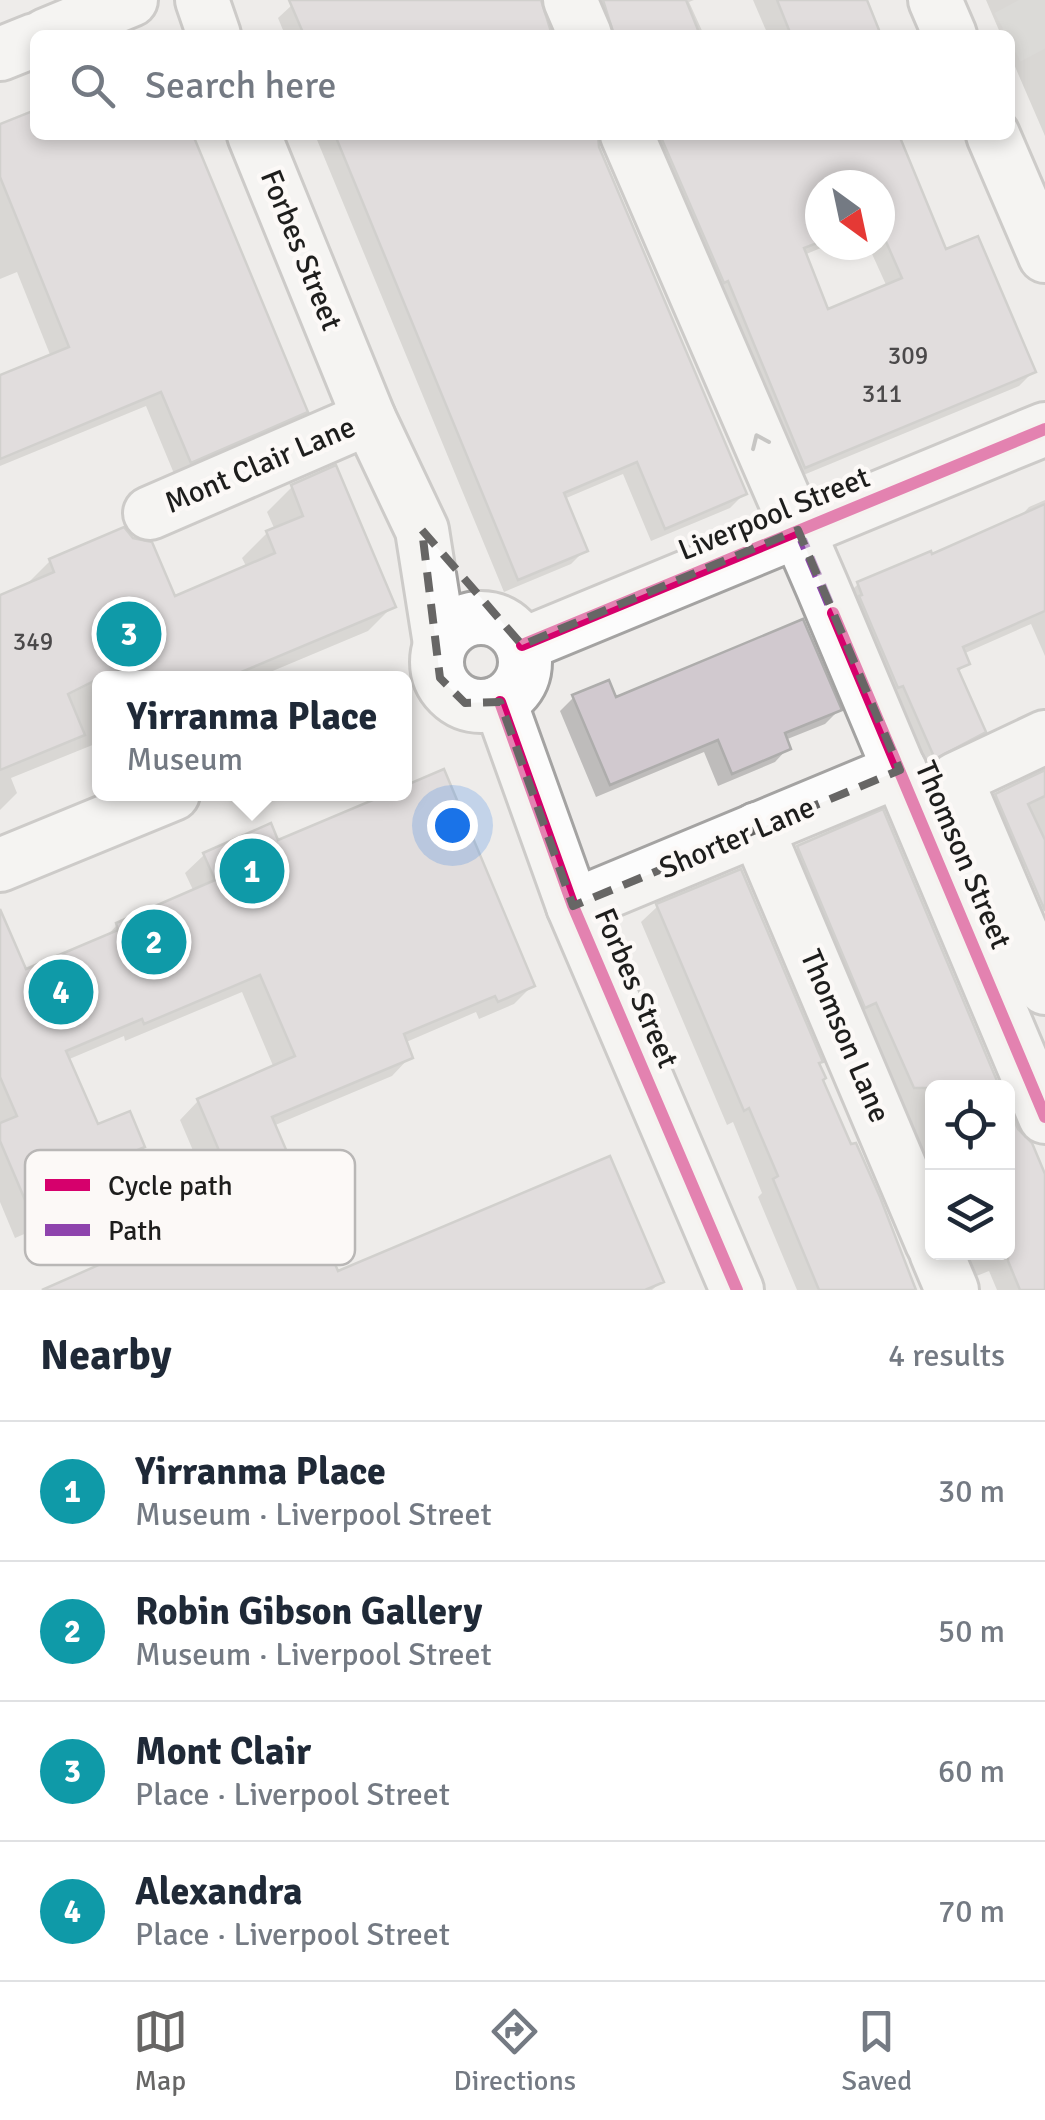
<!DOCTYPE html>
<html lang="en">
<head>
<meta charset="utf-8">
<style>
	:root { --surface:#fff; --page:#f6f6f7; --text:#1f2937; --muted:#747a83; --line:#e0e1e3; --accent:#676665 }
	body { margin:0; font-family:Signika,sans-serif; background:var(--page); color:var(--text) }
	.controls { position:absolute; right:30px; bottom:30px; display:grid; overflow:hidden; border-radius:15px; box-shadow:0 5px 15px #0003 }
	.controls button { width:90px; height:90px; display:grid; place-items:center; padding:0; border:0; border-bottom:2px solid var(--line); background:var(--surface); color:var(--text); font:50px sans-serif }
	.compass { position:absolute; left:805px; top:170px; width:90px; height:90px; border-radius:50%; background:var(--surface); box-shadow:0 5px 15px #0003; rotate:147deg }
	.you { position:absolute; left:452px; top:825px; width:35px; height:35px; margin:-25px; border:8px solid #fff; border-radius:50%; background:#1a73e8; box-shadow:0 0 0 15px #1a73e833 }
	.badge { display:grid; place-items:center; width:65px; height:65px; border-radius:50%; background:var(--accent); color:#fff; font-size:32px; font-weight:700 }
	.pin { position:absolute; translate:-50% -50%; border:5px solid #fff; box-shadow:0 2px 10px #0006 }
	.popup { position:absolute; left:92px; top:671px; width:320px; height:130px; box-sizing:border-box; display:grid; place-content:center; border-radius:15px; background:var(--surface); filter:drop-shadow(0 2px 8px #0005); font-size:32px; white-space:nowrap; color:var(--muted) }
	.popup b { font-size:38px; color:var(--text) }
	.popup::after { content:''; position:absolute; left:50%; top:100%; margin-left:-20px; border:20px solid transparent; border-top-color:var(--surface) }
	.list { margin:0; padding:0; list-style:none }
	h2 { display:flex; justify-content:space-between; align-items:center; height:130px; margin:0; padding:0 40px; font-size:42px }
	h2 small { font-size:32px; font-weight:400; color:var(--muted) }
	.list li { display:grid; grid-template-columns:65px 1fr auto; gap:30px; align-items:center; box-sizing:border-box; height:140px; padding:0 40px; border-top:2px solid var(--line) }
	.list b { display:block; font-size:38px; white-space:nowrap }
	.list p { margin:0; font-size:32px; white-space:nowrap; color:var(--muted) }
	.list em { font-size:32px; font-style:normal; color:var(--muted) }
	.icon { flex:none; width:55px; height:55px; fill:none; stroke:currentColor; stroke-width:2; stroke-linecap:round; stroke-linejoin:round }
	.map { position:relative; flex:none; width:1045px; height:1290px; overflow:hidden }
	.search { position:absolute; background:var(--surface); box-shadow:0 5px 15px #0003; left:30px; right:30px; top:30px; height:110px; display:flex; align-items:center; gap:25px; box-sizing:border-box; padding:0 35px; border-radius:15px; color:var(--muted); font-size:38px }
	.sheet { height:690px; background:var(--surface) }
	nav { display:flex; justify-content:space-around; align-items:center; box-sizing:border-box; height:140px; border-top:2px solid var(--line); background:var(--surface); font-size:28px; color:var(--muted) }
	nav a { display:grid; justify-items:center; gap:5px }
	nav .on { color:var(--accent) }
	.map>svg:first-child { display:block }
	.shadow { fill:#0003; fill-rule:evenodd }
	.building { fill:#d1c9cf; stroke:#aeadac; stroke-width:2.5; fill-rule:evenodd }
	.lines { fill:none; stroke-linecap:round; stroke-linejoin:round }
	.highway-tunnel { stroke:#c4c3c1; stroke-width:55; stroke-dasharray:55 28; stroke-linecap:butt }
	.minor-casing { stroke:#a4a3a2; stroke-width:58 }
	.minor { stroke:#fcfcfc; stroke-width:52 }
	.quiet { stroke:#8e44ad; stroke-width:10; stroke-dasharray:20 10; stroke-linecap:butt }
	.cycleway-casing { stroke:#fcf9f7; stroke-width:19 }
	.cycleway { stroke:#d6006c; stroke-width:12 }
	.oneway { stroke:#989898 }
	.marked { fill:none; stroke:#676665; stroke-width:8; stroke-dasharray:20 12; stroke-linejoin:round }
	.labels { text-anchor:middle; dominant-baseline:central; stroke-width:9; stroke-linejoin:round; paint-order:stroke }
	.number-label { font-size:25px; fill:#4b494a }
	.street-label { font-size:30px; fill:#1e1e1d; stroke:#fcf9f7 }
	.key { fill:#fcf9f7; stroke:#b9b7b6; stroke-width:2.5 }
	.key-label { font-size:28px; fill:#1e1e1d }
</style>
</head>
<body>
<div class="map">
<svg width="1045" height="1290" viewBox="0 0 1045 1290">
	<rect width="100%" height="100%" fill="#eeecea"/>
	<g class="shadow">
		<polygon points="303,0 538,0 550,35 285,35 278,18 292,5"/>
		<polygon points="582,0 694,0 689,2 704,35 598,35"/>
		<polygon points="753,0 865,0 880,35 768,35"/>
		<polygon points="986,0 1045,0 1045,136 1010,55 1010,35 1001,35"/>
		<polygon points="35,112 35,135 191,135 305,411 289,427 175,476 146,406 0,466 0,378 51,357 17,272 0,279 0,127"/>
		<polygon points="315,135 595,135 597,148 744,494 730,508 651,541 623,474 564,499 585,550 571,564 504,592"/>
		<path d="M639,135H896L945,252L1033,372L1019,386L801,476ZM820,185H880V245H868L887,287L827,312L804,255L828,245H820Z"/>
		<polygon points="292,487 393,606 368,631 256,678 100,678 100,755 95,744 11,778 17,793 0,810 0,597 24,587 50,561 173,599 247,568 242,558 267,533 275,530 267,512"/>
		<polygon points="1045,500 1045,656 1031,624 963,654 967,663 957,673 983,731 967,747 919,772 843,599 858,584 931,557 1018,519 1029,507"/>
		<polygon points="574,697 615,700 839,710 825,724 785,740 788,748 775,762 718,786 704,752 596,797 560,711"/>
		<polygon points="1045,773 1045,857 1008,875 981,811 996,796"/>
		<polygon points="393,794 404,794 532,986 514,1004 479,1019 476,1012 404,1043 410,1057 392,1076 273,1126 337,1274 661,1282 652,1290 47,1290 220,1214 180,1120 198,1101 274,1068 242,992 125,1041 124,1036 67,1060 97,1128 142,1146 123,1164 111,1170 117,1183 99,1202 15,1238 0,1202 0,982 104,939 117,925 194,892 185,873 204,855 277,843"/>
		<polygon points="798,848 932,1088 932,1185 782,864"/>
		<polygon points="658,906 817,1064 821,1081 850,1148 855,1146 917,1290 797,1290 758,1197 762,1193 733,1122 727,1125 641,922"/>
		<polygon points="1008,1112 1045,1181 1045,1290 997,1290 989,1271 959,1283 946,1252 1008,1252"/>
	</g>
	<g class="building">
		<polygon points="289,0 541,0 552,35 304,35"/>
		<polygon points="603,0 686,0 700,35 614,35"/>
		<polygon points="777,0 867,0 881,35 791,35"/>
		<polygon points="35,110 35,135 193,135 308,412 191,463 161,392 0,459 0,375 69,347 0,177 0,124"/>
		<polygon points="335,135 598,135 599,147 747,494 665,529 637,462 564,493 588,551 518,580"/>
		<path d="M660,135H899L946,249L978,236L1036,372L805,468L728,281L724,283ZM820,185H880V228L902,278L828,309L804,248L820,242Z"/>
		<polygon points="336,465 396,607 227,678 134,678 129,667 100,678 68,694 85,735 0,770 0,595 54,572 49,559 124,527 133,538 152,542 175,596 275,553 266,531 303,516 291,485"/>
		<polygon points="1045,504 1045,611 963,647 970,664 958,669 986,732 935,759 903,686 898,688 859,596 862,595 857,582 931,551 932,554"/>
		<polygon points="803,619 842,710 785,733 791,749 732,774 718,740 610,785 572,695 609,680 616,697"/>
		<polygon points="444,769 535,986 498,1002 495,996 404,1034 413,1058 272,1117 338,1271 610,1156 664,1282 645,1290 42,1290 241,1202 197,1099 295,1056 260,975 144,1024 142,1019 66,1051 98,1124 130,1111 145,1147 110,1161 120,1184 34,1221 0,1141 0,1123 17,1116 0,1077 0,909 26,969 118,930 116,923 215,880 203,853 271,823 278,840 387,794 404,794 404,786"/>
		<polygon points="1045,770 1045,796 1028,804 1045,840 1045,911 995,794"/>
		<polygon points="883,809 1000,1088 914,1088 876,1003 865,1008 797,846"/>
		<polygon points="741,869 823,1062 819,1063 826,1078 823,1080 851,1144 856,1143 880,1197 916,1290 819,1290 773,1179 778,1176 749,1108 744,1111 656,904"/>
		<polygon points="1008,1105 1018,1129 1032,1143 1045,1174 1045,1290 1020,1290 1008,1261"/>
	</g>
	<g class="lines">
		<polyline class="highway-tunnel" points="1019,0 1045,49"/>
		<g class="minor-casing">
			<g id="minor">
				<polyline points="202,0 214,35"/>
				<polyline points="570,0 585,35"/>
				<polyline points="935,0 950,35"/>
				<polyline points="46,35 131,0"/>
				<polyline points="0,54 35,40"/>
				<polyline points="254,135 369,418 422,530 440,644"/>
				<polyline points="627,135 822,586 1045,1117"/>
				<polyline points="993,135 1045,256"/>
				<polyline points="150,513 369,418"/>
				<circle cx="481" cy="662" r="44"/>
				<polyline points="522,645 1045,429"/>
				<polyline points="500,702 573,906 737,1290"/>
				<polyline points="1045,737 956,779 1045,988"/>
				<polyline points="757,829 932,1243"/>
				<polyline points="0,865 173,794"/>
				<polyline points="573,906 900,770"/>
				<polyline points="936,1252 952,1290"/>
			</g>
		</g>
		<use href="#minor" class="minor"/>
		<polyline class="quiet" points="798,530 833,613"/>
		<g class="cycleway-casing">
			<g id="cycleway">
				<polyline points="833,613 1045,1117"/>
				<polyline points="522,645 1045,429"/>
				<polyline points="500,702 573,906 737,1290"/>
			</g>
		</g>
		<use href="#cycleway" class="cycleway"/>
	</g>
	<defs><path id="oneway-chevron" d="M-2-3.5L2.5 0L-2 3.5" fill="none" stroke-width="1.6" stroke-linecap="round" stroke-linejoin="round" transform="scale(2.5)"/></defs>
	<use class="oneway" href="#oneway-chevron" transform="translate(759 441) rotate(-114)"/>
	<path d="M0 0H1045V1290H0ZM422,530L522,645L798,530L900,770L573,906L500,702L465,703L440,678Z" fill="#eeecea" fill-opacity=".55" fill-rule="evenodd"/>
	<path class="marked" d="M422,530L522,645L798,530L900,770L573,906L500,702L465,703L440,678Z"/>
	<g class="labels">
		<g class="number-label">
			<text x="908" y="355">309</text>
			<text x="882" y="393">311</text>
			<text x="33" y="641">349</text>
		</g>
		<g class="street-label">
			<text transform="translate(301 250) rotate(68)">Forbes Street</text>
			<text transform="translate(260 465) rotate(-23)">Mont Clair Lane</text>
			<text transform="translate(774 514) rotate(-22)">Liverpool Street</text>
			<text transform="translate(737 838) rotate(-23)">Shorter Lane</text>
			<text transform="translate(963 855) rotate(67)">Thomson Street</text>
			<text transform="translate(636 988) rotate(67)">Forbes Street</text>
			<text transform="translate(845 1036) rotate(67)">Thomson Lane</text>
		</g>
	</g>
	<rect x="25" y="1150" width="330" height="115" rx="15" class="key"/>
	<rect x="45" y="1179" width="45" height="12" fill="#d6006c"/>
	<rect x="45" y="1224" width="45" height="12" fill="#8e44ad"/>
	<g class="key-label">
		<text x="108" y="1195">Cycle path</text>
		<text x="108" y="1240">Path</text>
	</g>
</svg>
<div class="controls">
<button><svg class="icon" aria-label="locate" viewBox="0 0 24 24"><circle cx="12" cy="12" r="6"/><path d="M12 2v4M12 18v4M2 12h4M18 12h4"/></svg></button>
<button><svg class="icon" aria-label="layers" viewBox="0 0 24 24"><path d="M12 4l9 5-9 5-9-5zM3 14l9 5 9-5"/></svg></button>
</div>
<svg class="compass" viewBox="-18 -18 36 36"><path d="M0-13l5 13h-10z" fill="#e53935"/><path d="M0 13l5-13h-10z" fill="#747a83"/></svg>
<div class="you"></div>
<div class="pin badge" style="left:252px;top:871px;background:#0f9aa8">1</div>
<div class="popup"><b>Yirranma Place</b>Museum</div>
<div class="pin badge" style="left:154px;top:942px;background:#0f9aa8">2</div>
<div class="pin badge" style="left:129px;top:634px;background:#0f9aa8">3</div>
<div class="pin badge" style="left:61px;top:992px;background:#0f9aa8">4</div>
<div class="search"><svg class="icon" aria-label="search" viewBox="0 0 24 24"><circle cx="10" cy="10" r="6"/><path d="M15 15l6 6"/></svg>Search here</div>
</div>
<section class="sheet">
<h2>Nearby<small>4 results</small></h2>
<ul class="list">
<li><span class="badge" style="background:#0f9aa8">1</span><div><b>Yirranma Place</b><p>Museum · Liverpool Street</p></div><em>30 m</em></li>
<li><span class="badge" style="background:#0f9aa8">2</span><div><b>Robin Gibson Gallery</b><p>Museum · Liverpool Street</p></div><em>50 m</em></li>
<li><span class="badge" style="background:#0f9aa8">3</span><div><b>Mont Clair</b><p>Place · Liverpool Street</p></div><em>60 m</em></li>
<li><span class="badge" style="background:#0f9aa8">4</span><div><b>Alexandra</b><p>Place · Liverpool Street</p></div><em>70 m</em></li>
</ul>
</section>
<nav>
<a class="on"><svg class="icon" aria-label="map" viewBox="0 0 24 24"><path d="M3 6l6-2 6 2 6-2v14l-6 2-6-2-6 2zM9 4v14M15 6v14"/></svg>Map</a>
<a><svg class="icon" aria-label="directions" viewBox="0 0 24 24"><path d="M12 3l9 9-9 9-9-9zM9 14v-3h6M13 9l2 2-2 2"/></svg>Directions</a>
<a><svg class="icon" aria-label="saved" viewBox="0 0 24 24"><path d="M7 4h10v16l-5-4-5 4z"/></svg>Saved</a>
</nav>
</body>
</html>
